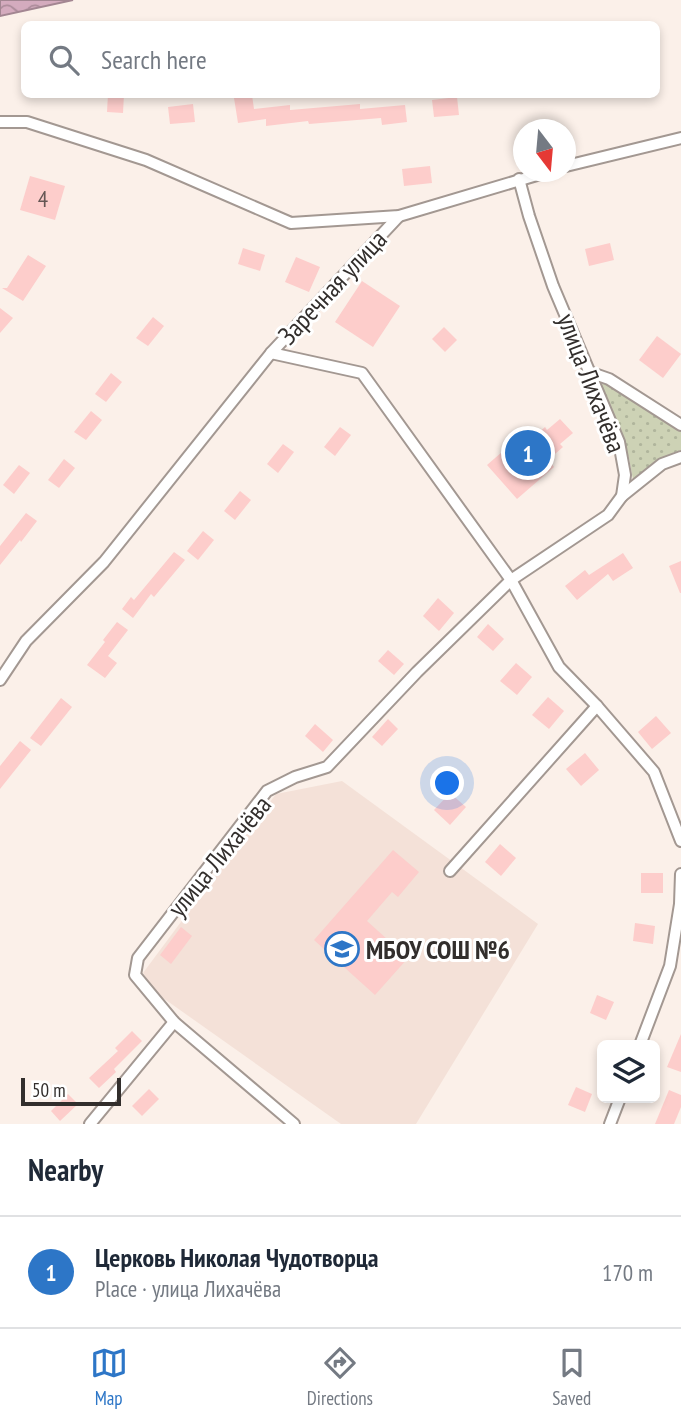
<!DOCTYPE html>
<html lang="en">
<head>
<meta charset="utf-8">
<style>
	:root { --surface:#fff; --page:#f2f2f3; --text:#1f2937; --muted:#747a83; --line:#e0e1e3; --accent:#2d76c7 }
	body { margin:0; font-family:"PT Sans Narrow",sans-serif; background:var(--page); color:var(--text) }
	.controls { position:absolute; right:21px; bottom:21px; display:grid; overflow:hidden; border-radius:10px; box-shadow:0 4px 10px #0003 }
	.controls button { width:63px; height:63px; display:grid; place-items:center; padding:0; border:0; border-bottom:2px solid var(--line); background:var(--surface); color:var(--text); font:35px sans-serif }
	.compass { position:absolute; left:513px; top:119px; width:63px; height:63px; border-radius:50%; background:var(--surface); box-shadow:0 4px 10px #0003; rotate:164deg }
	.scale { position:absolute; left:21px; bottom:18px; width:100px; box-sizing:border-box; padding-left:7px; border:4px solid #322e2c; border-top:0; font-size:19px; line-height:24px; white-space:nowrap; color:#322e2c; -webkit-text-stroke:5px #fff; paint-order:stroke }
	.you { position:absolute; left:448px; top:784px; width:24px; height:24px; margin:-18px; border:5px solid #fff; border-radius:50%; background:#1a73e8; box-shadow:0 0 0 10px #1a73e833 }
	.badge { display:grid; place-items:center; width:46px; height:46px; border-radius:50%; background:var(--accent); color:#fff; font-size:23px; font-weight:700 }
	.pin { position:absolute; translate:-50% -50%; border:4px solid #fff; box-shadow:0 2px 7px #0006 }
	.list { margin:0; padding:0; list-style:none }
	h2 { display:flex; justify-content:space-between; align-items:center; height:91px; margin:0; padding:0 28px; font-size:30px }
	h2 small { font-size:23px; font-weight:400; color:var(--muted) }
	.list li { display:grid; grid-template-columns:46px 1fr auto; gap:21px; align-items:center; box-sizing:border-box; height:112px; padding:0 28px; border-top:2px solid var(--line) }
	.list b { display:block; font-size:26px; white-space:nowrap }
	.list p { margin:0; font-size:23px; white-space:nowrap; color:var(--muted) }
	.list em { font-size:23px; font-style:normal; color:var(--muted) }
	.icon { flex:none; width:38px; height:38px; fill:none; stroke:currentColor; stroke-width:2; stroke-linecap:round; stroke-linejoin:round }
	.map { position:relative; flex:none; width:681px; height:1124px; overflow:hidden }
	.search { position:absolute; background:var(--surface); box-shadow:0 4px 10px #0003; left:21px; right:21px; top:21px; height:77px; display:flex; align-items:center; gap:18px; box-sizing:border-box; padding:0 24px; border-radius:10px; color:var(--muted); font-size:26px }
	.sheet { height:203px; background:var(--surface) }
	nav { display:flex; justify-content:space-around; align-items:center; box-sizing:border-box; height:98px; border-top:2px solid var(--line); background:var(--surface); font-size:19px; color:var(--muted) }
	nav a { display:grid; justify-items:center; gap:4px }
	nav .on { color:var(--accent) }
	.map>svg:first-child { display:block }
	.built { fill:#f4e1d8 }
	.grass { fill:url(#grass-dots) }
	.water { fill:url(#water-waves); stroke:#a38692; stroke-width:2 }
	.building { fill:#fdcdcb }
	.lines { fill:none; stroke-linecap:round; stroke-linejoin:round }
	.street-casing { stroke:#a39892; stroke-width:14 }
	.street { stroke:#fff; stroke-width:10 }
	.labels { text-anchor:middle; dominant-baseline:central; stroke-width:6; stroke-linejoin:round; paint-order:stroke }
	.number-label { font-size:23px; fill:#655654 }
	.street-label { font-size:26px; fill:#322e2c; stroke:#fff }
	.poi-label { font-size:26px; font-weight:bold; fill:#322e2c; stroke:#fff; text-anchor:start }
</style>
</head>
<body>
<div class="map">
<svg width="681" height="1124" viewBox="0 0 681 1124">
	<defs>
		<pattern id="grass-dots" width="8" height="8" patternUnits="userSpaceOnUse" patternTransform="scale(1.75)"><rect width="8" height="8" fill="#cdd2b5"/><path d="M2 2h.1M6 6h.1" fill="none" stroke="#b0b59c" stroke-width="1.8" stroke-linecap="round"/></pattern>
		<pattern id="water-waves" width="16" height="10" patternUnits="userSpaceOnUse" patternTransform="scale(1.75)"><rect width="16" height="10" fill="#d4abbe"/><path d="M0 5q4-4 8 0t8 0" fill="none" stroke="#ad8c9b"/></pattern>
	</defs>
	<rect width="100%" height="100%" fill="#fbf0e9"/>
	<polygon class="built" points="342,781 538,924 416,1124 341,1124 156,993 143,973 276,794"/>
	<polygon class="grass" points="605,383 681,428 681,450 673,453 633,480 629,458 598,386"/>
	<polygon class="water" points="0,0 73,0 0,16"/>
	<g class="building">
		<polygon points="108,94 124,94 123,113 107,112"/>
		<polygon points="252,95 254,109 290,105 290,110 360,104 360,109 405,105 407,122 382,125 381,118 309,124 308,121 266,126 266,119 238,123 234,98"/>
		<polygon points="457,97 459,115 434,117 432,100"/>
		<polygon points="193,104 195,122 170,124 168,107"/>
		<polygon points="430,166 432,183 404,186 402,169"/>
		<polygon points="30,176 65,186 55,220 20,210"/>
		<polygon points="610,243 614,260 589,266 585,249"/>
		<polygon points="243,248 265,255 260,271 238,264"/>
		<polygon points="28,255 46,266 23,301 2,288 7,288"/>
		<polygon points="296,257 320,267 309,292 285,282"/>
		<polygon points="362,281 400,306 373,347 335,322"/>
		<polygon points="0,308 13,318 0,333"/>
		<polygon points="153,317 164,326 148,346 136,338"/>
		<polygon points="444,327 457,340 445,352 432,339"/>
		<polygon points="657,336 681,354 663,378 639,360"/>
		<polygon points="111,373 122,382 106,402 95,394"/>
		<polygon points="91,411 102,420 86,440 74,432"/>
		<polygon points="560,419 573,433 560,444 563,447 548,460 554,467 517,499 487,465 524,433 530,440 545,427 547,430"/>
		<polygon points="340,427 351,435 335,456 324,447"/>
		<polygon points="283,444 294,452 278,473 267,464"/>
		<polygon points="64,459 75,468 59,488 48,480"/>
		<polygon points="19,465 30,473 14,494 3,485"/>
		<polygon points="240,491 251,500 235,520 224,511"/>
		<polygon points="26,513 37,521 21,542 20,540 0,565 0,546"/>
		<polygon points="203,531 214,540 198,560 187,551"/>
		<polygon points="174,552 185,560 154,597 151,594 133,618 122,609 131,597 134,600"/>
		<polygon points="623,553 633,568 613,581 608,574 577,600 565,586 585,570 589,575"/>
		<polygon points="681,561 681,593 680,593 669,566"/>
		<polygon points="438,598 454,613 439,631 423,616"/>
		<polygon points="117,622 128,630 108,656 117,663 105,678 87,665 105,642 103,640"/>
		<polygon points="488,624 504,639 493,651 477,637"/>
		<polygon points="388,650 404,664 394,675 378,661"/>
		<polygon points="516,663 532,677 517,695 500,681"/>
		<polygon points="548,697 564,711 549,729 532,715"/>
		<polygon points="61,698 72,707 41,746 30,738"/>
		<polygon points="656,716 671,733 652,749 638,732"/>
		<polygon points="388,719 398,729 382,746 372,737"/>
		<polygon points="315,724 333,740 323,752 305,736"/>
		<polygon points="20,741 31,750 0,789 0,766"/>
		<polygon points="585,753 599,770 581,786 566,769"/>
		<polygon points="450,793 466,807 450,825 434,810"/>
		<polygon points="500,844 516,858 501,876 485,862"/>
		<polygon points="393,850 419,872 398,897 392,892 367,921 408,958 375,995 314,940"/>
		<rect x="641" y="873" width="22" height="20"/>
		<polygon points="635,923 655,926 653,944 633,941"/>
		<polygon points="181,927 192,936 171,964 160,955"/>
		<polygon points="597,995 614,1002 606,1020 590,1013"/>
		<polygon points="132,1031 142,1041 114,1069 116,1072 99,1088 89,1078 118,1051 115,1048"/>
		<polygon points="681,1034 681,1072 667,1067"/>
		<polygon points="576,1087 592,1094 585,1112 568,1105"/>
		<polygon points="149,1089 159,1099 142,1116 132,1106"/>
		<polygon points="669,1090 681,1095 681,1107 674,1124 655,1124"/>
		<polygon points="68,1094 78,1104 60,1121 51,1111"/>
	</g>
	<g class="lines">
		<g class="street-casing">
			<g id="street">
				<polyline points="0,122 27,122 146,160 291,223 399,216 547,172"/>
				<polyline points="566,166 681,138"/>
				<polyline points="271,353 362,373 511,580 559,667 597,706 654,772 681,841"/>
				<polyline points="589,372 609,379 681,425"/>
				<polyline points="622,496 662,464 681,457"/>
				<polyline points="0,680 26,641 104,562 271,353 399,216"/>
				<polyline points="450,871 597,706"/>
				<polyline points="640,1045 670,966 680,904 681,874"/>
				<polyline points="90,1124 174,1022"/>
				<polyline points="294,1124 174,1022 135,975 138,958 267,791 295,777 327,767 417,672 511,580 608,515 622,496 625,475 619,442 553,286 529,216 519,179"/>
				<polyline points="610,1124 620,1098"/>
			</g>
		</g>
		<use href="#street" class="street"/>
	</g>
	<defs>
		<g id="school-ring" transform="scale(1.75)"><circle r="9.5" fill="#fff" stroke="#2d76c7" stroke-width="1.5"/><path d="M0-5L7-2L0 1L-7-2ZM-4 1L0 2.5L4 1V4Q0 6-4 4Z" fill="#2d76c7"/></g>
	</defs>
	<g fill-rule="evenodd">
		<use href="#school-ring" x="342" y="949"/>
	</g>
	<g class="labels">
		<g class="number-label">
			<text x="43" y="198">4</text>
		</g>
		<g class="street-label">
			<text transform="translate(332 287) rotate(-47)">Заречная улица</text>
			<text transform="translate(592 383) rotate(69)">улица Лихачёва</text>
			<text transform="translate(219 856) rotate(-51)">улица Лихачёва</text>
		</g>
		<g class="poi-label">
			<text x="366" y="949">МБОУ СОШ №6</text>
		</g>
	</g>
</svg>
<div class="controls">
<button><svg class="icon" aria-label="layers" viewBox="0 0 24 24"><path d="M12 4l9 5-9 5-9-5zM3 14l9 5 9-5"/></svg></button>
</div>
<svg class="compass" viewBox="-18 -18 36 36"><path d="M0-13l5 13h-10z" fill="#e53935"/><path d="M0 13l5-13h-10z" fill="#747a83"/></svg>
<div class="scale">50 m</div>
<div class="you"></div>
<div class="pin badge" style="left:528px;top:453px">1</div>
<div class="search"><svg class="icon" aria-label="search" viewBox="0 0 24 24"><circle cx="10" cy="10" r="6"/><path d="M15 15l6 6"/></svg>Search here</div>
</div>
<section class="sheet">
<h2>Nearby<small></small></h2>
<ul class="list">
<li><span class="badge">1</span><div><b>Церковь Николая Чудотворца</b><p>Place · улица Лихачёва</p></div><em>170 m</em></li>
</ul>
</section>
<nav>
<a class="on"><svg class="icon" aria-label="map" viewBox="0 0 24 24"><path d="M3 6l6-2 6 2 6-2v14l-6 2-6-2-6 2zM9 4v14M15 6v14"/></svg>Map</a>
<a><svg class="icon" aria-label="directions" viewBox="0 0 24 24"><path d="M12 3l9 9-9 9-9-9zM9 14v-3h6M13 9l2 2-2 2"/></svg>Directions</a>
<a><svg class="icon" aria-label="saved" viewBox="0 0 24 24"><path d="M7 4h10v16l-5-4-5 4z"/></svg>Saved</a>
</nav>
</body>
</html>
